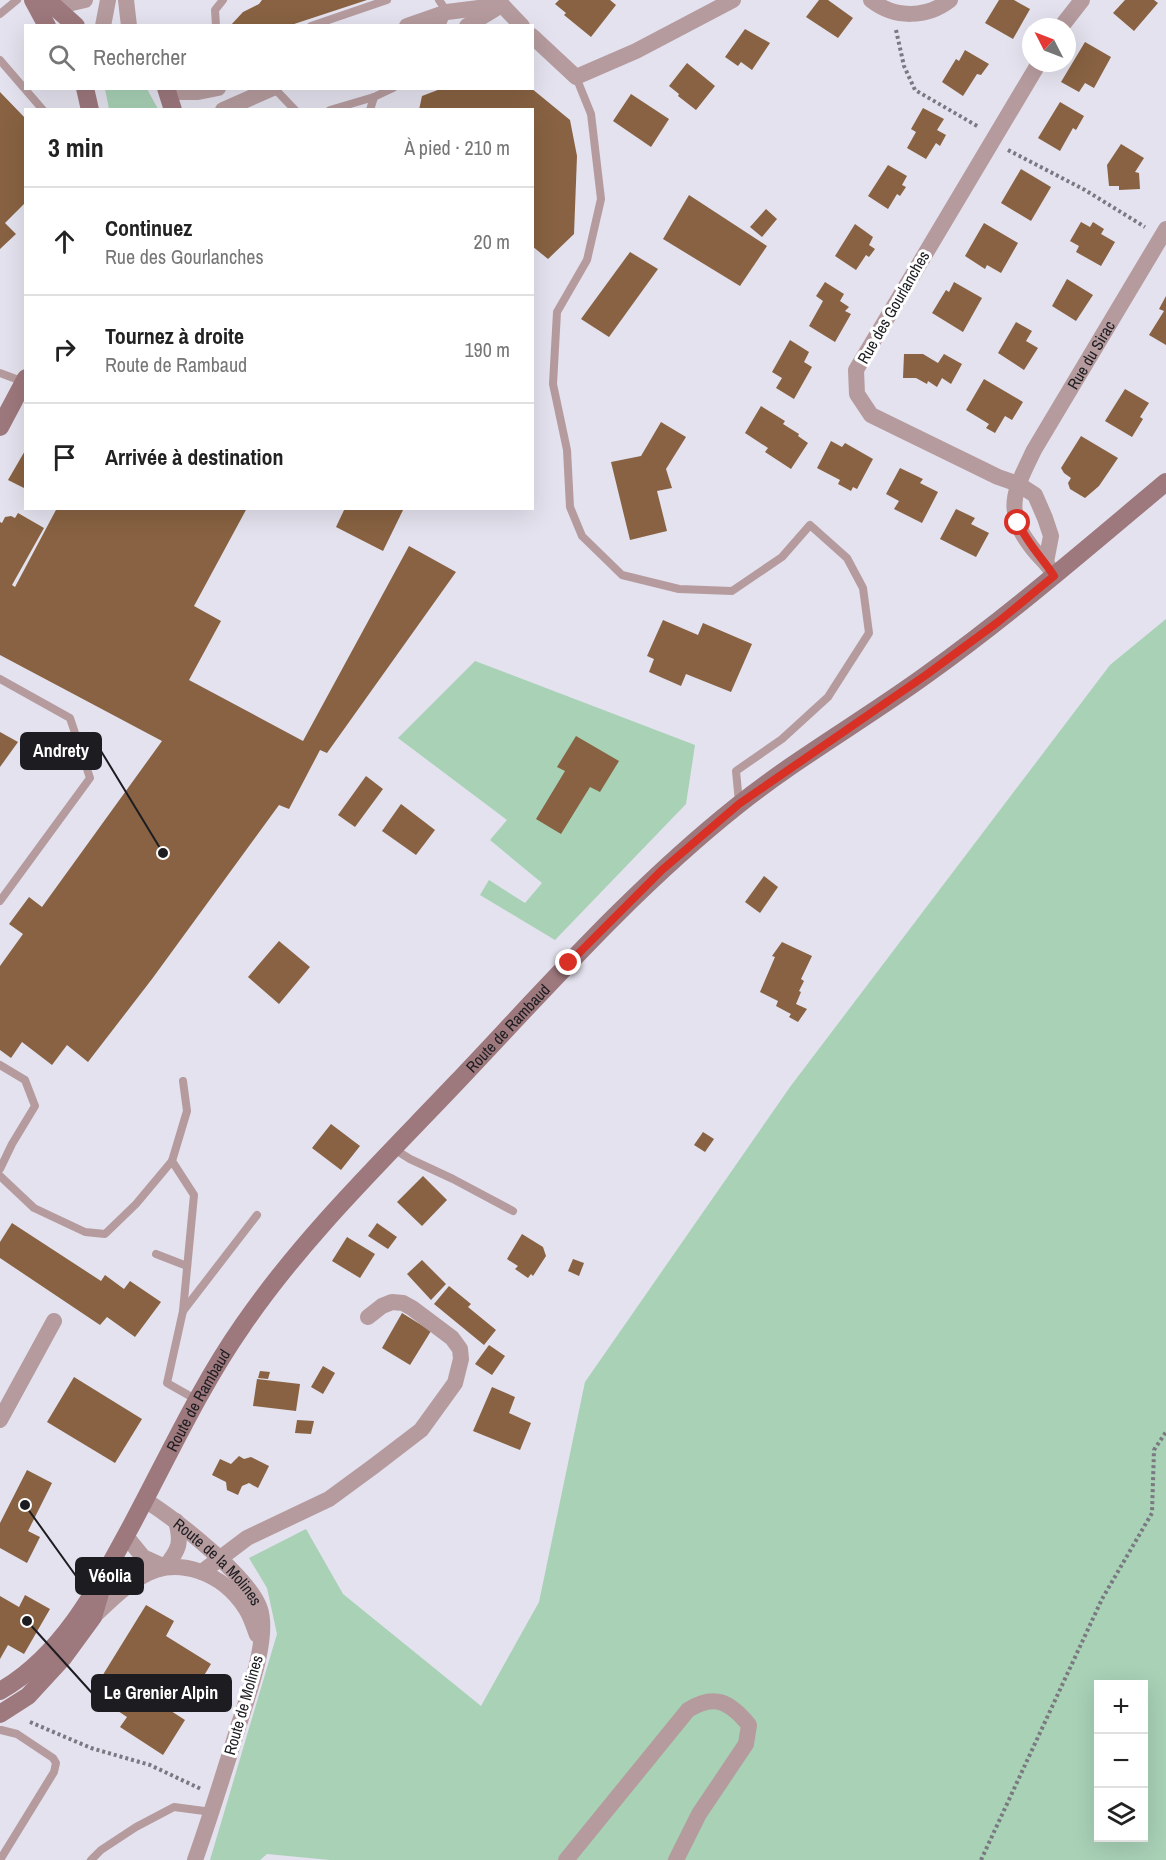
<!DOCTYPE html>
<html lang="fr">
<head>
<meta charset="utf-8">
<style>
	:root { --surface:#fff; --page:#f6f6f6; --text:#222; --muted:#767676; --line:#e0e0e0 }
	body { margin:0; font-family:"Archivo Narrow",sans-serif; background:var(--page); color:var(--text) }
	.controls { position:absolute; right:18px; bottom:18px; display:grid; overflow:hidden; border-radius:0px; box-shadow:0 6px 24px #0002 }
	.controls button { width:54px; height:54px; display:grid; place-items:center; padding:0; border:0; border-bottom:2px solid var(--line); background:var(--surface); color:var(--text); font:30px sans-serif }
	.compass { position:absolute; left:1022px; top:18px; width:54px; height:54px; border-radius:50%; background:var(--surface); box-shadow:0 6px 24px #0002; rotate:312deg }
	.stop { position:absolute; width:18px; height:18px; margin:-14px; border:4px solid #d93025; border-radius:50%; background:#fff }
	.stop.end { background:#d93025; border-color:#fff; box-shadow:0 2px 6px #0008 }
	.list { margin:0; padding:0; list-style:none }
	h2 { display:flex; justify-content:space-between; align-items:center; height:78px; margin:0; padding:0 24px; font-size:26px }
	h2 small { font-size:20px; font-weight:400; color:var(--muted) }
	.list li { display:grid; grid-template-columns:39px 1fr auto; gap:18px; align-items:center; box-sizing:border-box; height:108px; padding:0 24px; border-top:2px solid var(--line) }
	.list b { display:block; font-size:22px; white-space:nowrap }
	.list p { margin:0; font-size:20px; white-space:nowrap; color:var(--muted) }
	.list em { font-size:20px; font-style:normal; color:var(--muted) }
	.icon { flex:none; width:33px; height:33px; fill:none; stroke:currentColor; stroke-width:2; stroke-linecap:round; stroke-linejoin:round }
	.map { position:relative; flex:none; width:1166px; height:1860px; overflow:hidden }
	.search { position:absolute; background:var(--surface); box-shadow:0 6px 24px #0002; left:24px; top:24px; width:510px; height:66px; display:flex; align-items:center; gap:15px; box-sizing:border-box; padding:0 21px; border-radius:0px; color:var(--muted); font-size:22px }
	.panel { position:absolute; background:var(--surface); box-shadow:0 6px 24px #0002; left:24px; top:108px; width:510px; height:402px; border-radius:0px }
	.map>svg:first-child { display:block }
	.green { fill:#a8d1b6; fill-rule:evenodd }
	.building { fill:#886242 }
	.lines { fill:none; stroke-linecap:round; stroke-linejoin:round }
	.path { stroke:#7a7981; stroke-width:4; stroke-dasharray:3 3; stroke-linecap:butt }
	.lane { stroke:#b59b9e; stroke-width:8 }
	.street { stroke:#b59b9e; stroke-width:16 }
	.secondary { stroke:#9d787d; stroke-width:18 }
	.route { stroke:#d93025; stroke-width:8 }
	.labels { text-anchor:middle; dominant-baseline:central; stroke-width:6; stroke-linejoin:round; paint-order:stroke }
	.street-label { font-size:16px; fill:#1d1d21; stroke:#fff }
	.leader { fill:none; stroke:#1d1d21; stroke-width:2 }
	.callout-dot { fill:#1d1d21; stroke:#fff; stroke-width:2 }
	.callout { fill:#1d1d21; stroke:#1d1d21; stroke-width:2 }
	.callout-label { font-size:18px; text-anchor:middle; font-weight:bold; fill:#fff }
</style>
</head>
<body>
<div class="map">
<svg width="1166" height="1860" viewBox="0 0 1166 1860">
	<rect width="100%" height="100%" fill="#e3e2ee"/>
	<g class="green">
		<polygon points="105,89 147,89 158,109 109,109"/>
		<path d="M1166,619V1860H330L267,1854L260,1860H210L277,1634L267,1588L249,1558L306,1529L343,1594L481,1706L539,1602L585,1382L790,1087L1110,665ZM1098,1684H1144V1838H1098Z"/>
		<polygon points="475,661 695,745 686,804 555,940 480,895 489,880 525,903 542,883 490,840 507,820 398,738"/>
	</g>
	<g class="building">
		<polygon points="262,0 367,0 288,26 230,26 243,12 259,4"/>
		<polygon points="559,0 610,0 616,5 591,37 564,15 566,13 555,4"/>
		<polygon points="819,0 828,0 853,18 838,38 806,17"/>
		<polygon points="999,0 1014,0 1030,9 1013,39 985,23"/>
		<polygon points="1125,0 1154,0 1158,3 1134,31 1113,13"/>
		<polygon points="745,29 770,43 752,70 741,62 738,66 725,57"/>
		<polygon points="1085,42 1111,57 1094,88 1085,83 1079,92 1061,82"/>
		<polygon points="965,50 989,64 981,75 977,74 963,96 942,82 956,59 959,61"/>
		<polygon points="687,63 715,86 696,110 678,96 679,94 669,86"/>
		<polygon points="443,88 531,88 570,120 577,156 574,234 548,259 532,246 532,110 419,110 422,96"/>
		<polygon points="0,92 26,119 26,202 5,223 16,234 0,249"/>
		<polygon points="631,94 669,119 651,147 613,121"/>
		<polygon points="1060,102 1084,116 1076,130 1073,128 1060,151 1038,138"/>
		<polygon points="923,108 944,119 937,130 946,135 940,146 936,143 926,159 907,148 916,132 911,129"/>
		<polygon points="1121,144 1144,158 1135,172 1139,173 1140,189 1119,190 1119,186 1109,186 1107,165"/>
		<polygon points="888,165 907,176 902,185 906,187 900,196 897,194 888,209 868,196"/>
		<polygon points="1021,169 1051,187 1031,221 1001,203"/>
		<polygon points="689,195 767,246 740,286 663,239"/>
		<polygon points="766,209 777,219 762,237 750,227"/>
		<polygon points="1081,222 1090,227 1093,222 1104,229 1101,234 1115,242 1101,266 1076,252 1079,246 1070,241"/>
		<polygon points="984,223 1018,243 1001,273 987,265 985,269 965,256"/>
		<polygon points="855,224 873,237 869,245 875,249 869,257 866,255 856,270 835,256"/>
		<polygon points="630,252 658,269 609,337 581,319"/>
		<polygon points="1067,279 1093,295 1076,321 1052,306"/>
		<polygon points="825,282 844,294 840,301 849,307 845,311 851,314 835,342 809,326 823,301 816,296"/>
		<polygon points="954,282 982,298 963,332 932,313 946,290 949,292"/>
		<polygon points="1166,296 1166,345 1149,335 1164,311 1159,309"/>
		<polygon points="1016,322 1032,331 1026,341 1038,348 1024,370 998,353"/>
		<polygon points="790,340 809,352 804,362 812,367 794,399 776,388 782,378 772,372"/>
		<polygon points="904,354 923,354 938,363 944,354 962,364 951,384 942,378 937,387 928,381 927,384 916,378 903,378"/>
		<polygon points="984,379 1023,402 1012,420 1005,416 995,433 986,428 989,424 966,410"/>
		<polygon points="1125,389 1149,403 1140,417 1143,419 1132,437 1105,421"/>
		<polygon points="761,406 785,421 783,424 799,434 798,436 808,443 791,469 765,452 768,448 745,433"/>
		<polygon points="661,422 686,437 666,469 672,488 657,491 667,531 630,540 611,462 641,456"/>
		<polygon points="1081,436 1118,458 1099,486 1085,498 1070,489 1068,483 1071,478 1064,473 1061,468"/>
		<polygon points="831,441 842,447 845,443 873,459 857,489 853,487 851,491 838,484 840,480 817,468"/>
		<polygon points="26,449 26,489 8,480"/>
		<polygon points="900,468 923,479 920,483 938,492 922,523 894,509 899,501 886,494"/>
		<polygon points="57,508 247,508 194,606 221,621 189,680 303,741 409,546 456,572 327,753 320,750 289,809 279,805 152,979 88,1062 67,1045 52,1065 22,1042 11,1058 0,1050 0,966 23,934 9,924 29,897 42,907 162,741 0,655 0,522 2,523 5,517 11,516 15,518 18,513 44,528 12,585 15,587"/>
		<polygon points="345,508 404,508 383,551 336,527"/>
		<polygon points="956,509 975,518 971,524 989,533 976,557 940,539"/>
		<polygon points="663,620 698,635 703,623 752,644 731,692 686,674 681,686 649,672 654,659 647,656"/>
		<polygon points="0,732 18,742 0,767"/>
		<polygon points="576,736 619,761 600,792 590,787 561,834 536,819 565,771 557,767"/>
		<polygon points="366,776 383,789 355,827 338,815"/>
		<polygon points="401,804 435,830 416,855 382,831"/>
		<polygon points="764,876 778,887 760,913 745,902"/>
		<polygon points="279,941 310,967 279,1004 248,977"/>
		<polygon points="782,942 812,956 801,979 804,981 799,991 801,992 796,1004 807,1009 798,1022 789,1017 791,1014 776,1006 778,1001 760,992 775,957 772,956"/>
		<polygon points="331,1124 360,1146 341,1170 312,1148"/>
		<polygon points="703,1132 714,1139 705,1152 694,1145"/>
		<polygon points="423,1176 447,1200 422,1226 397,1202"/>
		<polygon points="12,1223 101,1281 105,1275 124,1289 130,1281 161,1302 135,1337 107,1317 100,1325 0,1258 0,1242"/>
		<polygon points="377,1223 397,1237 388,1249 368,1236"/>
		<polygon points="522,1234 543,1247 546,1256 533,1276 531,1274 528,1278 515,1269 518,1266 507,1259"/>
		<polygon points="347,1237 375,1254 360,1278 332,1261"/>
		<polygon points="573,1259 584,1263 579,1276 568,1271"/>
		<polygon points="422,1260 446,1284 431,1300 407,1274"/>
		<polygon points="449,1286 471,1304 468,1307 496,1330 484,1345 434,1304"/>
		<polygon points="402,1313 431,1331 410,1365 382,1348"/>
		<polygon points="489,1345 505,1356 492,1375 475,1364"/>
		<polygon points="323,1366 335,1373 323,1394 311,1387"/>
		<polygon points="260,1371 270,1372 268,1379 258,1378"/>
		<polygon points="74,1377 142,1419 115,1463 47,1422"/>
		<polygon points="257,1379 300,1384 296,1411 253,1406"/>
		<polygon points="492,1387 515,1397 509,1413 531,1423 520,1450 473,1431"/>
		<polygon points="297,1420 314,1421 311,1434 295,1433"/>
		<polygon points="239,1456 244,1459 251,1457 269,1466 258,1488 249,1483 242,1486 238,1495 227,1490 226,1482 212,1475 220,1459 231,1464"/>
		<polygon points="27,1470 52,1483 28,1531 40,1537 27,1563 0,1548 0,1523"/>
		<polygon points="25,1595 50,1609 24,1654 8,1645 0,1659 0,1596 19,1607"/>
		<polygon points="146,1605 174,1621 166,1636 211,1664 185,1707 160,1692 154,1700 185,1720 163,1755 120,1727 127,1717 118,1711 123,1703 96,1686"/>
	</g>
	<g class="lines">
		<g class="path">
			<polyline points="896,30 904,66 915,90 979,127"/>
			<polyline points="1008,150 1085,190 1145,227"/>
			<polyline points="30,1722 91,1748 150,1765 201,1789"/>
			<polyline points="981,1860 1102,1599 1152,1513 1154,1450 1166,1432"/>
		</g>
		<g class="lane">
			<polyline points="0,14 17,0"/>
			<polyline points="216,26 215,10 223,0"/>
			<polyline points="311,26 387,0"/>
			<polyline points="438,26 443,22 447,12 439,0"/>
			<polyline points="0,60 43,110"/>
			<polyline points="576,77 591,114 601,199 587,260 557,312 553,384 567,450 570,507 582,536 622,575 679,589 732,591 782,557 810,525 847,558 863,588 869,633 828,697 782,739 736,771 739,802"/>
			<polyline points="274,88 295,110"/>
			<polyline points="330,110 374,97 393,88"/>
			<polyline points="370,110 374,97"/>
			<polyline points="0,373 24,382"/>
			<polyline points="0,679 70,718 90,778 0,901"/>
			<polyline points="0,1065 25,1080 35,1106 12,1144 0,1169"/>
			<polyline points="183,1081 187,1111 172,1161 194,1195 183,1311"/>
			<polyline points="394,1149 410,1159 453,1179 513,1211"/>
			<polyline points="0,1176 34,1208 85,1232 105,1234 136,1204 172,1161"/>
			<polyline points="156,1254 187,1266"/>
			<polyline points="197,1400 167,1383 183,1311 257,1215"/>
			<polyline points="0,1860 54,1772 56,1763 53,1758 17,1734 1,1730"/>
			<polyline points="91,1860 101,1850 136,1827 174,1807 212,1812"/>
		</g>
		<g class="street">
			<polyline points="126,0 129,26"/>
			<path d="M871,0C895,19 927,18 950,0"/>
			<polyline points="48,1 72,3 85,0"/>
			<polyline points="502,5 522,26"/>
			<polyline points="103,26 108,0"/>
			<polyline points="407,26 447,12 502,5"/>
			<polyline points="467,26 495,9"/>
			<polyline points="1061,27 1082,0"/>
			<polyline points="532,36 576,77 636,51 733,0"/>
			<polyline points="1039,63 856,370 857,394 871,415 998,477 1018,484 1035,495 1045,518 1051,536 1046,562"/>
			<polyline points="168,92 198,92 218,88"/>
			<polyline points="223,110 273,88"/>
			<path id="s1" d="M1051,570C1045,561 1036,554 1030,545C1002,509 1017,486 1034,450L1166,229"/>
			<polyline points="0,1420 54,1321"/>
			<path id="s2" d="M145,1500C175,1519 249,1576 260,1609C270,1640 245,1703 236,1734C223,1776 210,1818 195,1860"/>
			<path d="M126,1536L143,1557L165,1567C179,1550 182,1543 176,1521"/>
			<polyline points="202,1572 247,1538 329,1499 374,1466 421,1430 455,1383 461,1359 460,1349 452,1338 412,1308 403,1303 392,1302 382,1306 368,1317"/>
			<path d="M93,1617C107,1604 122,1588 139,1578C177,1553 224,1574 246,1609C251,1617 254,1627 257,1635"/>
			<path d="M566,1860L688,1710C715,1693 730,1702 749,1725L746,1744L699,1814L676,1860"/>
		</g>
		<g class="secondary">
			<polyline points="33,0 47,26"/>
			<polyline points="47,0 76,26"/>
			<polyline points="85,88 90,110"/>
			<polyline points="166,88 173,110"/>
			<polyline points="0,427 26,378"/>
			<path id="s3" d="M0,1691C62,1656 98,1587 131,1526C167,1459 199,1388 243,1325C304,1236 383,1160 457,1082C547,987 634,888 737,806C797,758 864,720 926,675C1010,615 1087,548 1166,482"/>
			<polyline points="0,1714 28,1696 63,1658 93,1617 101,1590"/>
		</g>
	</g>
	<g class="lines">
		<path class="route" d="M569,963L662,870L739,804L926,675L998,622L1054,576C1041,556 1029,546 1018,523"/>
	</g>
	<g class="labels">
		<g class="street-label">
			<text transform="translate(893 307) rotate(-60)">Rue des Gourlanches</text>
			<text stroke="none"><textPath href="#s1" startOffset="246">Rue du Sirac</textPath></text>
			<text stroke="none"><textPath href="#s3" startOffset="842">Route de Rambaud</textPath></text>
			<text stroke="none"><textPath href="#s3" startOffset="356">Route de Rambaud</textPath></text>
			<text stroke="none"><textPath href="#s2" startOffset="96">Route de la Molines</textPath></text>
			<text transform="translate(243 1705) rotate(-74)">Route de Molines</text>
		</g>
	</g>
	<path class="leader" d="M163 853L101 751M25 1505L76 1576M27 1621L92 1693"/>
	<g class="callout-dot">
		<circle cx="163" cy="853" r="6"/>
		<circle cx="25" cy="1505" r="6"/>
		<circle cx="27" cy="1621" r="6"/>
	</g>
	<g class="callout">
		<rect x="21" y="733" width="80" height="36" rx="6"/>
		<rect x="76" y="1558" width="67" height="36" rx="6"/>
		<rect x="92" y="1675" width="139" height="36" rx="6"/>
	</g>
	<g class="callout-label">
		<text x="61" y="757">Andrety</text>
		<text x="110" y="1582">Véolia</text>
		<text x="161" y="1699">Le Grenier Alpin</text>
	</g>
</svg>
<div class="controls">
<button>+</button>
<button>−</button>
<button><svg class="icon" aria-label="layers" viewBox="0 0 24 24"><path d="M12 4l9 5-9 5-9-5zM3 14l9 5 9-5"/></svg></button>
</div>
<svg class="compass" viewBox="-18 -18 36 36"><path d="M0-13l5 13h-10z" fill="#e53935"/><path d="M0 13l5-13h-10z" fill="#767676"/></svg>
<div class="stop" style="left:1018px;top:523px"></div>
<div class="stop end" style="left:569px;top:963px"></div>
<div class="search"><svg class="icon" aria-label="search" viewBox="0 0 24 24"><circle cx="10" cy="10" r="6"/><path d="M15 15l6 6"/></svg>Rechercher</div>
<section class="panel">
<h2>3 min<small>À pied · 210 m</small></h2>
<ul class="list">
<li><svg class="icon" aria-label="ahead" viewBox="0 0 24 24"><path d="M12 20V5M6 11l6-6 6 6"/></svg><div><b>Continuez</b><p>Rue des Gourlanches</p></div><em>20 m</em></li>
<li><svg class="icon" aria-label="right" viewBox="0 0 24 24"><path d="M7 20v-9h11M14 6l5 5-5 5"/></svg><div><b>Tournez à droite</b><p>Route de Rambaud</p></div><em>190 m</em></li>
<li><svg class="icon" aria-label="arrive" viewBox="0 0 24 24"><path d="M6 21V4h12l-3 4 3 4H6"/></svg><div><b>Arrivée à destination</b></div></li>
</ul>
</section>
</div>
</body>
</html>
